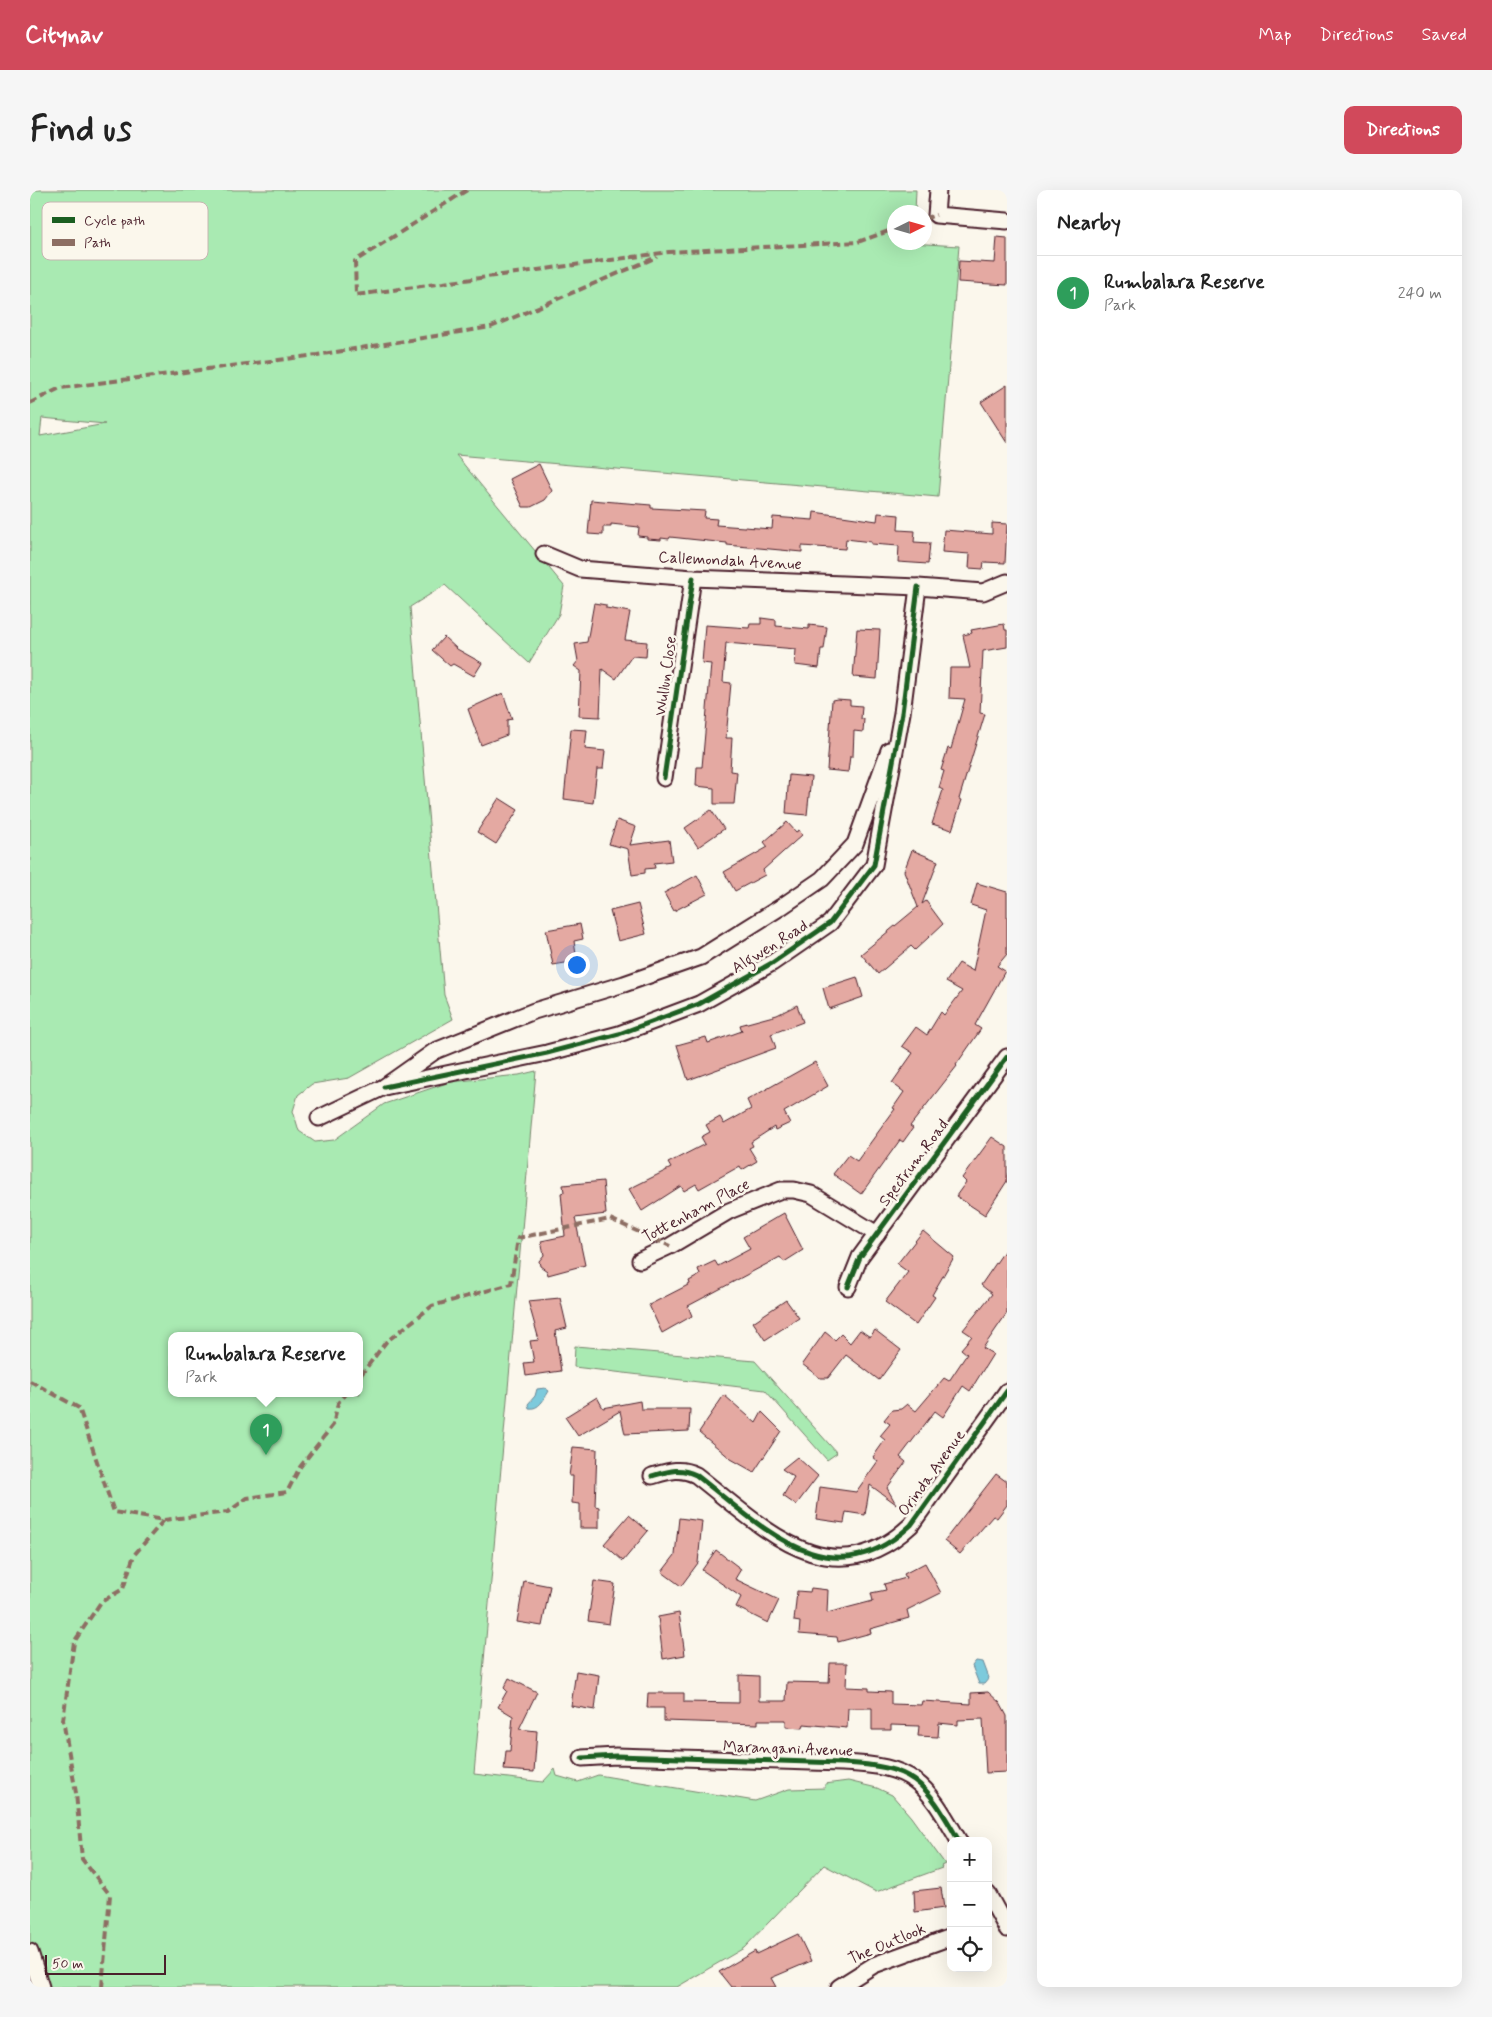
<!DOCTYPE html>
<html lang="en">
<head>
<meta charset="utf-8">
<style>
	:root { --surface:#fff; --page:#f6f6f6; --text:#222; --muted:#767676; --line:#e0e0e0; --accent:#d1495b }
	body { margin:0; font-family:Mynerve,sans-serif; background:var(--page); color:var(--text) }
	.controls { position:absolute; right:15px; bottom:15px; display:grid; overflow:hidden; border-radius:10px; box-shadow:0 5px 20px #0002 }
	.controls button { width:45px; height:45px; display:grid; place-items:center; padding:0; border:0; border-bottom:1px solid var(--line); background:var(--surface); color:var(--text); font:25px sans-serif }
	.compass { position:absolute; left:857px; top:15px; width:45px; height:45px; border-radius:50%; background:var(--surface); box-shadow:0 5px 20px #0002; rotate:85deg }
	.scale { position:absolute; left:15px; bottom:12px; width:121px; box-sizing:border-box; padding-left:5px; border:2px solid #4a1f2b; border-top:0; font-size:14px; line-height:18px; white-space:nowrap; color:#4a1f2b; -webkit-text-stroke:4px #fbf7ec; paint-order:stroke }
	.you { position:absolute; left:546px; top:774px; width:18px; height:18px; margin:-12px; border:4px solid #fff; border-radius:50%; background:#1a73e8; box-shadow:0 0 0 8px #1a73e833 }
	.badge { display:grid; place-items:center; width:32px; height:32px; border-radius:50%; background:var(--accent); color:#fff; font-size:16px; font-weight:700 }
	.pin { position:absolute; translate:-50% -41px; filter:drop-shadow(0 1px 2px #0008) }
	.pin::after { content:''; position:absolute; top:26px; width:18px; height:15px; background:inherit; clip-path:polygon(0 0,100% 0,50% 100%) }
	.popup { position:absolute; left:138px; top:1142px; width:195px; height:65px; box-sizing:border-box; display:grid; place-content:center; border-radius:10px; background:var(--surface); filter:drop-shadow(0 1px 4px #0005); font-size:16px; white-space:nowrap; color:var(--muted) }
	.popup b { font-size:19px; color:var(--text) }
	.popup::after { content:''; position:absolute; left:50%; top:100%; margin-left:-10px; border:10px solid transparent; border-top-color:var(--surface) }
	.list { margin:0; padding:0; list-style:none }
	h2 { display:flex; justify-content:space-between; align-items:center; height:65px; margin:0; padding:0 20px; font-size:21px }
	h2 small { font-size:16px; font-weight:400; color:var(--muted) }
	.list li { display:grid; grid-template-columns:32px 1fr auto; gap:15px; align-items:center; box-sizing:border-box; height:75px; padding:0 20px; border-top:1px solid var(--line) }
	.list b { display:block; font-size:19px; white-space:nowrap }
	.list p { margin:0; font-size:16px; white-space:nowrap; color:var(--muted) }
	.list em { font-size:16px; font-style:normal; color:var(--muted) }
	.icon { flex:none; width:28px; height:28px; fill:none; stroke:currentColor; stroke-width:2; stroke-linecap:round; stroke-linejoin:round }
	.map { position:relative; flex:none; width:977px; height:1797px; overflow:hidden; border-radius:10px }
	header { display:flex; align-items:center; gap:30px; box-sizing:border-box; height:70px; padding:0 25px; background:var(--accent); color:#fff }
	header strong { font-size:24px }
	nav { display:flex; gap:28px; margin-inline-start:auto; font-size:18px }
	.intro { display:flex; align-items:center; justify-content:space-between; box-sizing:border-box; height:120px; padding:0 30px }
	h1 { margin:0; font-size:35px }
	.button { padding:12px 22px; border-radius:10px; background:var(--accent); color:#fff; font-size:18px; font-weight:700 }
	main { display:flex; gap:30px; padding:0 30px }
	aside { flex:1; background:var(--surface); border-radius:10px; box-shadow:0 5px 20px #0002 }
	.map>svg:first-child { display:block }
	.green { fill:#a9eab2; stroke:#7a846e; fill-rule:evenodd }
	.water { fill:#7dcadc; stroke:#698695 }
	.building { fill:#e4a9a2; stroke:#4a1f2b }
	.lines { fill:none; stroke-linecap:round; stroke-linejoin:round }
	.minor-casing { stroke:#4a1f2b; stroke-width:19 }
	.minor { stroke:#fbf7ec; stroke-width:15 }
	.quiet { stroke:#8d6e63; stroke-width:4; stroke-dasharray:8 4; stroke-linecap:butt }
	.cycleway-casing { stroke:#fbf7ec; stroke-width:8 }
	.cycleway { stroke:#1b5e20; stroke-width:5 }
	.labels { text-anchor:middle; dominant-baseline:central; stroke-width:5; stroke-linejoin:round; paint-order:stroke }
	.street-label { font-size:16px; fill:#4a1f2b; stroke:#fbf7ec }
	.key { fill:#fbf7ec; stroke:#c6b6b2; stroke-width:1 }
	.key-label { font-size:14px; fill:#4a1f2b }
</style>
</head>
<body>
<header>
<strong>Citynav</strong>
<nav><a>Map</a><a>Directions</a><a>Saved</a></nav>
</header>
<div class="intro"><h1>Find us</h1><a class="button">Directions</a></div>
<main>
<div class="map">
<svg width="977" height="1797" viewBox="0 0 977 1797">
	<rect width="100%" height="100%" fill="#fbf7ec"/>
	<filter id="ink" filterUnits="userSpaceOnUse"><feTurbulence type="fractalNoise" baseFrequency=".02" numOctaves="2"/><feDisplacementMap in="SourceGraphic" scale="10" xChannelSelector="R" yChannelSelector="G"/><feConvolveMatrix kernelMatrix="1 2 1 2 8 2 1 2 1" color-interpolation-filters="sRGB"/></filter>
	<g filter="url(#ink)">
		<g class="green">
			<path d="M0,0H886L885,22H864V52L929,56L908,307L426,265L534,396L529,424L499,473L415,395L380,417L414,805L423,829L319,888L282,894L268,905L263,921L269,941L285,952L304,950L354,914L420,892L489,885L506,881L444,1584L513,1592L525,1579L527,1586L548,1592L568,1585L725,1611L759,1599L795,1598V1594L818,1591L847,1598L862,1605L881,1627L915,1674L911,1676L912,1678L846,1702L794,1675L714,1758L647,1797H0ZM12,228L75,234L10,246ZM142,1146H330V1204H142Z"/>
			<polygon points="545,1156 725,1171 807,1263 797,1270 735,1200 544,1177"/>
		</g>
		<g class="water">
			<path d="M515,1198L519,1201C514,1209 509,1220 499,1218L498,1214L505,1206L507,1199Z"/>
			<polygon points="946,1471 953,1472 959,1488 954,1494 949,1494 942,1476"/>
		</g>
		<g class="building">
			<polygon points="967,47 977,48 977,95 928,92 929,71 965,73"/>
			<polygon points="977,195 977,253 951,212"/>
			<polygon points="509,274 522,301 515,310 501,317 493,317 480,289"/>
			<polygon points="561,310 621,315 621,318 675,321 674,328 687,329 686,335 742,339 743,327 783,330 784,322 847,331 848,323 869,325 868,340 885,341 884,352 900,353 898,374 868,372 869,356 841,354 841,352 816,349 815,359 772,356 772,362 697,355 697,353 640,347 639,349 631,348 631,350 617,349 617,347 608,346 609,337 581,334 581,337 573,337 573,345 558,344"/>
			<polygon points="962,333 977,334 975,373 954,372 953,379 939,378 940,364 912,362 914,340 962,344"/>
			<polygon points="564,413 576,415 576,418 600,422 595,450 617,452 616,467 602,466 586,489 572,479 570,527 549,526 551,481 544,476 548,471 545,454 557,452"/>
			<polygon points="731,428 746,430 746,436 779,439 779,435 797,437 794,459 791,459 789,478 765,475 766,459 696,453 693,492 701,493 696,548 702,548 700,581 707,582 704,614 684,614 684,598 666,596 667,577 672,577 681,474 672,473 675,435 719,438 720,434 731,434"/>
			<polygon points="974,434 975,440 977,440 977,457 953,461 950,523 955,524 929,609 932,610 922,640 902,634 913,600 909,598 914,581 911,580 918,558 921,559 935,509 919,508 920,478 940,478 933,445 942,443 941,440"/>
			<polygon points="827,439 850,440 847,489 823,487"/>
			<polygon points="414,447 427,459 452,473 444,486 423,474 420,476 402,460"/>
			<polygon points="473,503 482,529 477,530 477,545 451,555 438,519"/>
			<polygon points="807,509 820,510 820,515 832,516 831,529 834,529 833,542 824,541 823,566 820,566 818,582 797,580 802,510"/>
			<polygon points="541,539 557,540 555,559 575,561 573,579 567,579 563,613 534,609"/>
			<polygon points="759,585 781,587 777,625 756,623"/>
			<polygon points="469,608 488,620 466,654 447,642"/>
			<polygon points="681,620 694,639 668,657 655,638"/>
			<polygon points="587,630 606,637 600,655 639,650 642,671 624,673 625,678 615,679 615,683 602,685 598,659 579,654"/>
			<polygon points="757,632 766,642 769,640 772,645 733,680 735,685 705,701 694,682 738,657 734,652"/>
			<polygon points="882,660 908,671 892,714 896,711 913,734 885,760 881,756 848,784 831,764 888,717 874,681"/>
			<polygon points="667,685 677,704 644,721 634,703"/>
			<polygon points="947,693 977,702 977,764 967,776 975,781 945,835 951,839 926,875 927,876 880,936 883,938 873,952 870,950 831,1004 803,984 818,965 827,971 865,919 863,918 874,902 862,893 883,863 872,856 886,837 897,845 911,822 914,825 932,801 916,792 929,773 943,781 956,720 941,715"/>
			<polygon points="608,714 616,744 588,751 580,721"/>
			<polygon points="550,734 553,749 544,751 547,771 523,775 516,740"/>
			<polygon points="827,787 833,807 799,819 793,798"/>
			<polygon points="767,815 773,832 741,844 746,858 658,890 647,855 676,847 678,853 712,841 710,835 747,825"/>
			<polygon points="785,872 798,896 754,922 760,933 745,940 744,937 721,952 723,956 719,958 727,971 712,980 710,976 669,999 666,994 654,1001 651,996 612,1021 599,999 641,978 638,973 675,954 671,947 680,942 676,935 690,927 694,934 721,919 717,910"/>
			<polygon points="962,947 977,957 977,991 955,1025 926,1006 936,992 932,988"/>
			<polygon points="573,991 576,1024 545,1028 555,1075 518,1085 517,1081 510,1076 509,1071 514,1065 511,1051 535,1046 531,1003 534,1002 533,995"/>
			<polygon points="754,1023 773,1060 754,1072 750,1067 658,1116 662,1126 632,1143 619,1115 660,1094 659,1091 670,1085 668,1079 685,1071 688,1076 720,1059 713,1047"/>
			<polygon points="893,1041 924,1067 902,1105 905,1107 886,1135 855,1112 878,1082 867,1074"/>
			<polygon points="977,1057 977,1123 953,1158 963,1164 940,1201 933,1196 913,1227 905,1221 870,1267 876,1272 857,1298 866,1314 840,1295 835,1325 816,1322 814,1333 786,1329 790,1297 826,1302 848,1271 843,1267 855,1250 850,1246 860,1234 854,1230 862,1220 871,1219 877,1214 886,1221 914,1188 919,1191 937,1164 931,1159 942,1146 933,1140 962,1104 951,1095"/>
			<polygon points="530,1108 537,1138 525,1141 531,1181 496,1186 494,1173 504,1172 500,1151 509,1150 498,1111"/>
			<polygon points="756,1110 769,1128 735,1150 723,1132"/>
			<polygon points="830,1140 840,1147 845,1140 871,1160 849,1190 816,1165 798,1188 790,1188 772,1174 795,1142 805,1150 811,1144 820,1153"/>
			<polygon points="694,1205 726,1233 732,1222 751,1241 724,1282 701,1269 669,1242"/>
			<polygon points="567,1207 573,1218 610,1211 611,1219 660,1219 659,1241 595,1244 590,1221 548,1246 535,1227"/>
			<polygon points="543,1257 567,1259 565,1316 569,1317 569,1338 550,1338 550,1314 542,1313 543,1286 539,1286"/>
			<polygon points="767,1267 788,1286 766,1315 753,1306 764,1287 752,1279"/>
			<polygon points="966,1284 977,1292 977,1315 967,1328 963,1326 930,1364 914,1351"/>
			<polygon points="599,1325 618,1341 593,1371 574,1354"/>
			<polygon points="649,1328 672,1331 668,1373 651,1396 632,1382 645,1365"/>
			<polygon points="686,1360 711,1379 705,1389 749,1410 738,1433 706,1417 711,1407 672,1380"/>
			<polygon points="895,1373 911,1403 877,1420 879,1428 840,1439 841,1443 808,1452 807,1447 769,1444 770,1432 764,1431 767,1401 780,1402 781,1398 798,1400 797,1423 843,1411 841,1403 856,1400 854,1394 876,1388 874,1384"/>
			<polygon points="494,1391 520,1396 512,1436 487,1432"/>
			<polygon points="564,1391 585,1394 579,1434 558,1431"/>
			<polygon points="649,1423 655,1465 633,1469 628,1427"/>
			<polygon points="800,1473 817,1473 816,1497 839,1498 839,1501 861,1502 861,1514 891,1515 892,1511 941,1514 941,1503 958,1502 970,1513 977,1526 977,1582 956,1583 953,1529 928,1530 928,1535 909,1533 908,1547 888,1546 889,1536 861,1535 861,1540 842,1540 842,1518 818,1518 817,1538 774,1534 773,1538 756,1537 756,1530 728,1530 728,1534 634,1531 634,1518 617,1518 618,1503 654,1503 654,1512 709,1513 709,1485 729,1486 729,1511 756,1511 757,1492 799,1493"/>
			<polygon points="546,1481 569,1485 565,1520 541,1516"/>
			<polygon points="479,1488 507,1502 489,1539 507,1541 504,1582 474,1580 476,1561 480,1561 483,1526 468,1517 477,1501 474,1498"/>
			<polygon points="911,1698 914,1718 885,1722 884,1701"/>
			<polygon points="768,1744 781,1771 741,1788 746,1797 701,1797 689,1782 725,1761 726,1764"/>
		</g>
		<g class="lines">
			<g class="minor-casing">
				<g id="minor">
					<polyline points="908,0 906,25 977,31"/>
					<polyline points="514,364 550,379 663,388 888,397 953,402 977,392"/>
					<polyline points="634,588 663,388"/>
					<polyline points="354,897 517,863 589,844 669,814 742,773 800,733 844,675 872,523 888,397"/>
					<polyline points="289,928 354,897 405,861 504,821 594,794 671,767 751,717 792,689 825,654 859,560"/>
					<polyline points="610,1070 640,1056 699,1021 751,1000 764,1000 781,1004 847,1044"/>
					<polyline points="818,1097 830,1067 977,867"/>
					<path d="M622,1286C639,1281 650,1277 666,1285C732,1336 800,1411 881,1335L977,1201"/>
					<path d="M552,1568L586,1566L812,1573C884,1576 894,1590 929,1651"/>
					<polyline points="958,1704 977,1739"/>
					<polyline points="0,1762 11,1797"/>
					<polyline points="809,1797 844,1775 921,1747"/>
				</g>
			</g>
			<use href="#minor" class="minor"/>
			<g class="quiet">
				<polyline points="437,0 325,71 326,105 639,62 828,52 864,39"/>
				<polyline points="894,29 906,25"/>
				<polyline points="0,213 30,198 287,165 461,137 627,67"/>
				<polyline points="330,1186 356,1152 402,1116 481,1094 488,1048 580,1029 640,1056"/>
				<polyline points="0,1191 49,1218 84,1322 134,1330 198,1322 217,1308 257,1302 270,1277 303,1235 308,1213 315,1204"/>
				<polyline points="72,1797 80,1705 52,1669 46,1603 33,1530 44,1452 71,1412 93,1399 104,1365 134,1330"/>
			</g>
			<g class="cycleway-casing">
				<g id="cycleway">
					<polyline points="634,588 663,388"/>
					<polyline points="354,897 517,863 589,844 669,814 742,773 800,733 844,675 872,523 888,397"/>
					<polyline points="818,1097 830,1067 977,867"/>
					<path d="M622,1286C639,1281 650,1277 666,1285C732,1336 800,1411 881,1335L977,1201"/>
					<path d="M552,1568L586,1566L812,1573C884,1576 894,1590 929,1651"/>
				</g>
			</g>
			<use href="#cycleway" class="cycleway"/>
		</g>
	</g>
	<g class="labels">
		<g class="street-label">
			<text transform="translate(700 371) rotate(3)">Callemondah Avenue</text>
			<text transform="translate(636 486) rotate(-82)">Wullun Close</text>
			<text transform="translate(740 757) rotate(-32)">Algwen Road</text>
			<text transform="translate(884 973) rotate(-53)">Spectrum Road</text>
			<text transform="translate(666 1021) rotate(-28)">Tottenham Place</text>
			<text transform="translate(902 1283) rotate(-54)">Orinda Avenue</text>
			<text transform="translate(758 1559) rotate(2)">Marangani Avenue</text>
			<text transform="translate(857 1754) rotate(-23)">The Outlook</text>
		</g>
	</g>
	<rect x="12" y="12" width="166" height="58" rx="8" class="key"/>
	<rect x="22" y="27" width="23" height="6" fill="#1b5e20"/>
	<rect x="22" y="49" width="23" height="7" fill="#8d6e63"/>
	<g class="key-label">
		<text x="54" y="35">Cycle path</text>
		<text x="54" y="57">Path</text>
	</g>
</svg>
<div class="controls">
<button>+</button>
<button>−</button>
<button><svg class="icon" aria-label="locate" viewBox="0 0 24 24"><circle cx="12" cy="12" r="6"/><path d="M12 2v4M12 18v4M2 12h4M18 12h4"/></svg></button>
</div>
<svg class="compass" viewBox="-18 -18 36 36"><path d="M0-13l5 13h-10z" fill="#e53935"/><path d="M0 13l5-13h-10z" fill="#767676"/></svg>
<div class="scale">50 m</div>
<div class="you"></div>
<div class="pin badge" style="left:236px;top:1265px;background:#2e9e5b">1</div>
<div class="popup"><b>Rumbalara Reserve</b>Park</div>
</div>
<aside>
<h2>Nearby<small></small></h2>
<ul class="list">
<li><span class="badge" style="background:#2e9e5b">1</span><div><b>Rumbalara Reserve</b><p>Park</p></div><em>240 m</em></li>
</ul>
</aside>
</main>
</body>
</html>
